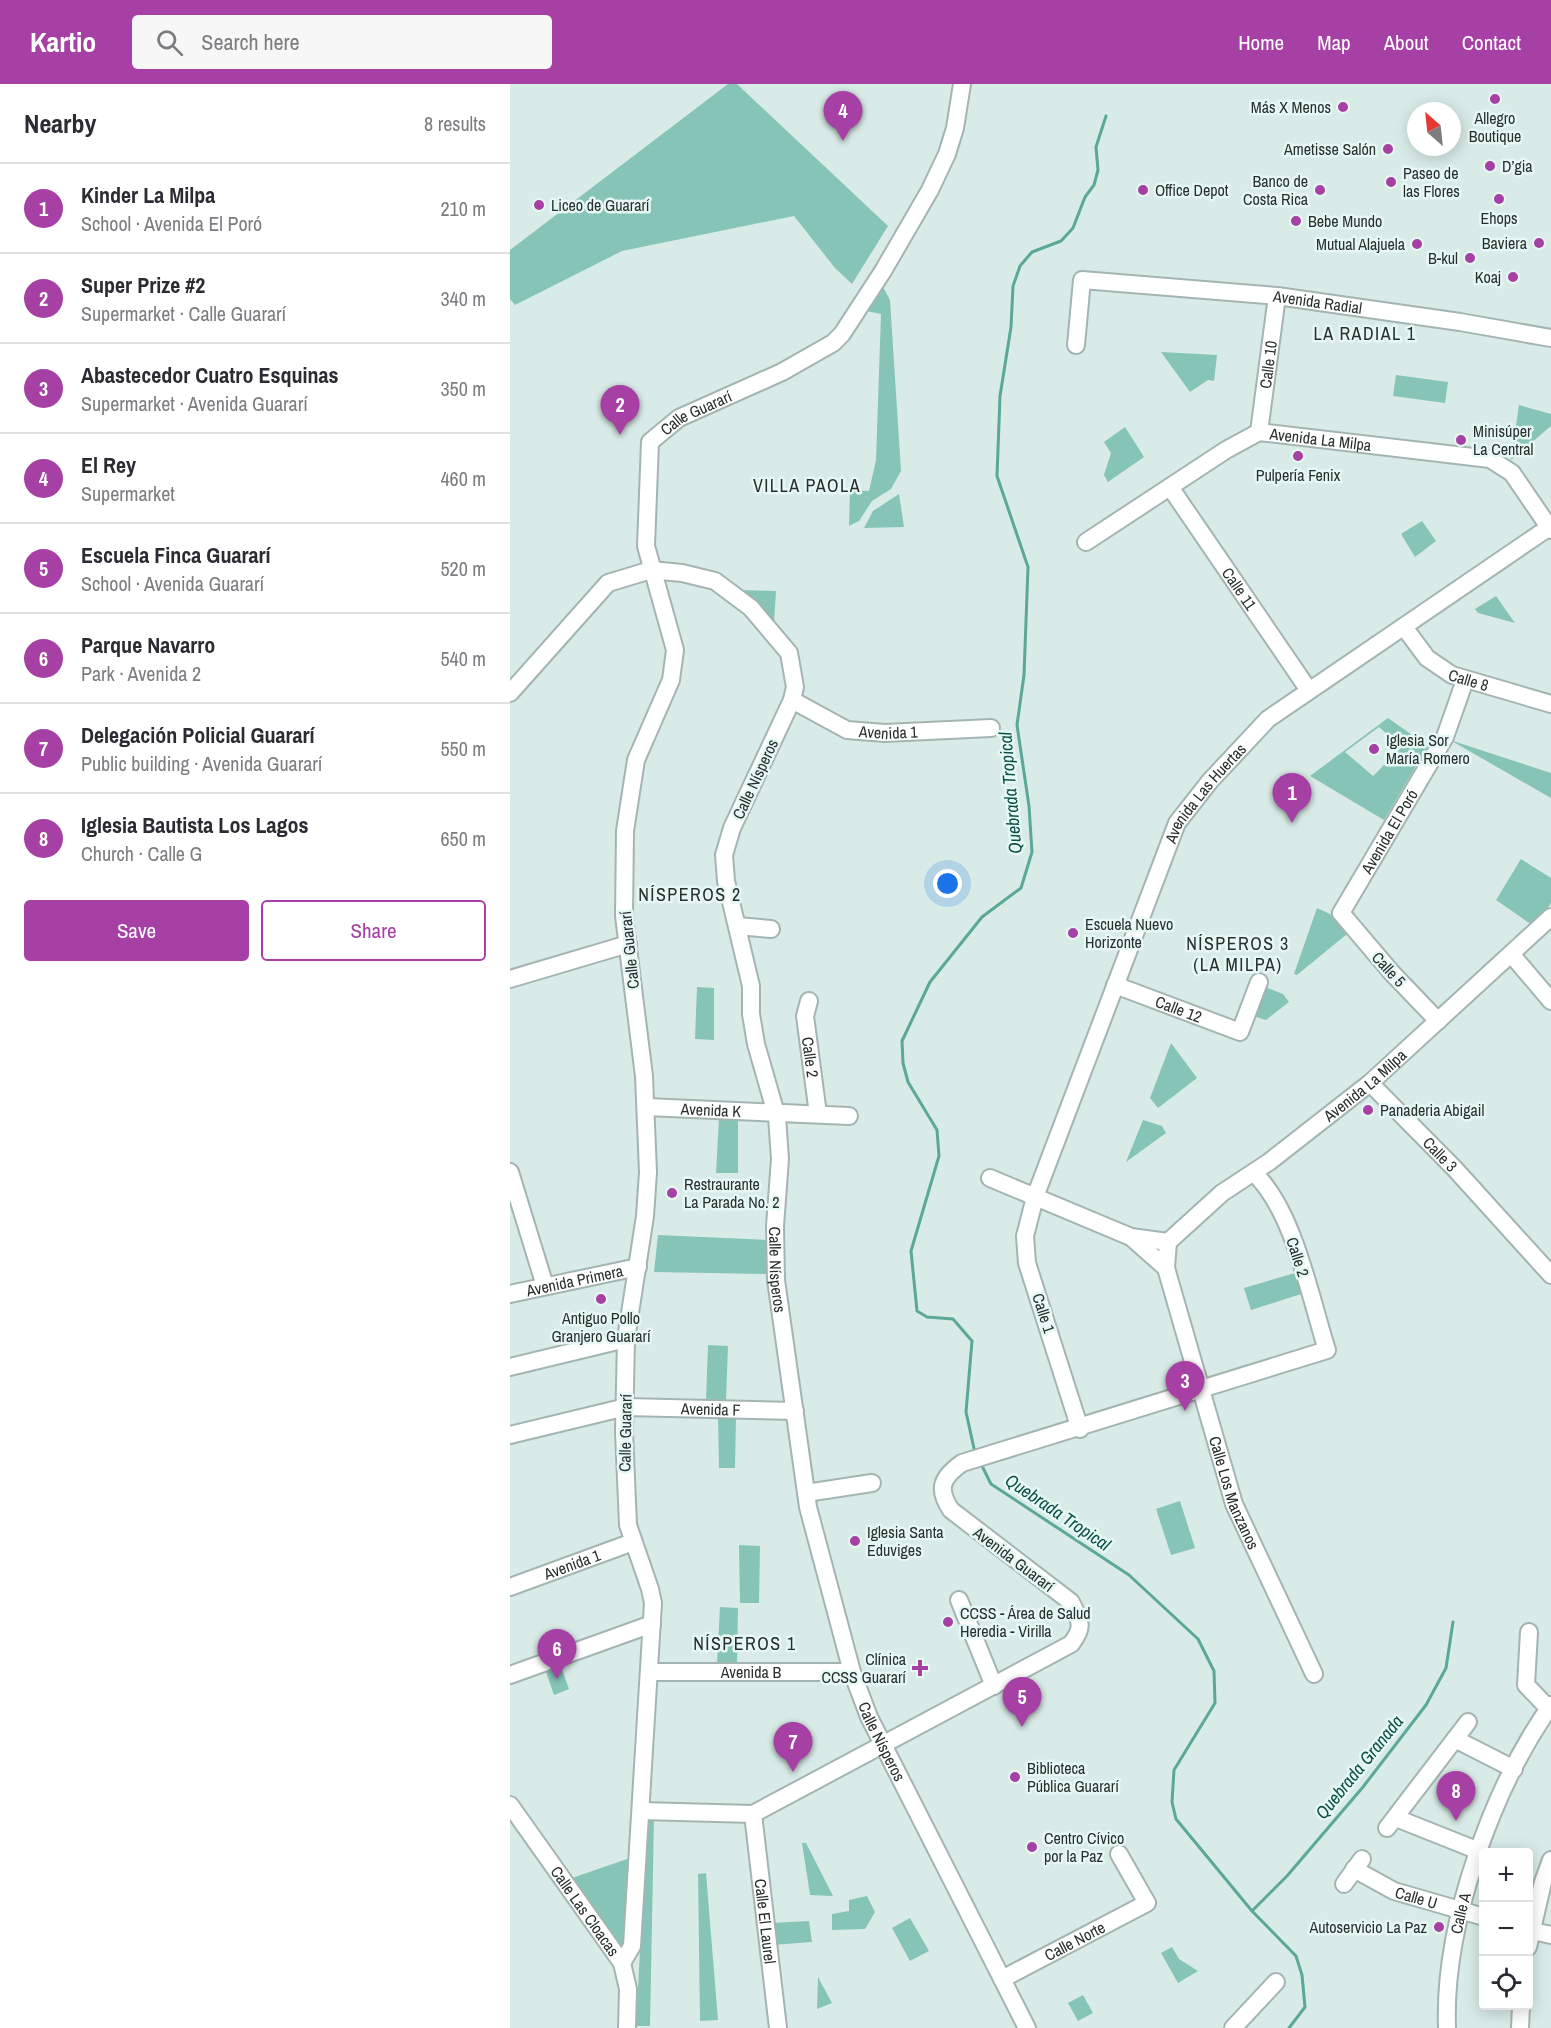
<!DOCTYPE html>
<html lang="en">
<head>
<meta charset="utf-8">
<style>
	:root { --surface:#fff; --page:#f7f7f7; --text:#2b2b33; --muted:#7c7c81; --line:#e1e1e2; --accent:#a640a4 }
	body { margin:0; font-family:"Archivo Narrow",sans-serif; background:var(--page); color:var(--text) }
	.controls { position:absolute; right:18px; bottom:18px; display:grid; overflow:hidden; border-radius:6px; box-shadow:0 3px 15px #0003 }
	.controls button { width:54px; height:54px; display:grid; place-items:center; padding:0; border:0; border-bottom:2px solid var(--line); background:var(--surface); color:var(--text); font:30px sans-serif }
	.compass { position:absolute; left:897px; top:18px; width:54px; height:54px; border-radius:50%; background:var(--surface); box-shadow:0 3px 15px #0003; rotate:333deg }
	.you { position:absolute; left:438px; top:800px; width:21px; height:21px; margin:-15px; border:4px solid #fff; border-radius:50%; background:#1a73e8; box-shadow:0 0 0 9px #1a73e833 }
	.badge { display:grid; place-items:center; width:39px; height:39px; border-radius:50%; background:var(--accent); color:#fff; font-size:20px; font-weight:700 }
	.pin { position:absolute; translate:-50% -50px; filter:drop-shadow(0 2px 3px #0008) }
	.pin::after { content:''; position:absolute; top:32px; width:21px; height:18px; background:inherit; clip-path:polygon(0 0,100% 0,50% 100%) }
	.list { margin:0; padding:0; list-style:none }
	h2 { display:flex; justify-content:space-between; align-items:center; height:78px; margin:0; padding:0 24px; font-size:26px }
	h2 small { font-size:20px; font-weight:400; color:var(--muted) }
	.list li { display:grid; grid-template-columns:39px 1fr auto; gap:18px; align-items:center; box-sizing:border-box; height:90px; padding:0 24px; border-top:2px solid var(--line) }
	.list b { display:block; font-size:22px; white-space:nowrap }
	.list p { margin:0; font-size:20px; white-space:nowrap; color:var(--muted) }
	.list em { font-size:20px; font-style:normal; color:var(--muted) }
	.actions { display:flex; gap:12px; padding:18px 24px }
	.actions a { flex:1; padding:14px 0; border:2px solid var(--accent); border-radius:6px; text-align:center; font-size:21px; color:var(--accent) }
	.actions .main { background:var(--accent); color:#fff }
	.icon { flex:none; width:33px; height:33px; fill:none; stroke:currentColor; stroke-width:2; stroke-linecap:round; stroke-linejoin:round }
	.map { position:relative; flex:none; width:1041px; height:1944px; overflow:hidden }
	header { display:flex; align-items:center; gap:36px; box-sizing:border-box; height:84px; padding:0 30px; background:var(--accent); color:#fff }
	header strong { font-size:28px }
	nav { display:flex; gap:33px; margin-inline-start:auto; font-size:21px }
	.search { width:420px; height:54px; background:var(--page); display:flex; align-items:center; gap:15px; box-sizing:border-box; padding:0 21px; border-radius:6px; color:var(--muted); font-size:22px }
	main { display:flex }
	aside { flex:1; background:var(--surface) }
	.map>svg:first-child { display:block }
	.green { fill:#86c4b7; fill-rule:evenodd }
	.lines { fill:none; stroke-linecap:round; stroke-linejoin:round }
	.stream { stroke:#5ba798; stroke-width:3 }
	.minor-casing { stroke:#a4b5b1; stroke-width:20 }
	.minor { stroke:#fff; stroke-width:16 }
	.poi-dot { fill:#a640a4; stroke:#e6f8f4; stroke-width:2 }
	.labels { text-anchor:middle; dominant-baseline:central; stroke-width:5; stroke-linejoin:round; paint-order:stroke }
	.poi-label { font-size:16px; fill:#282f2d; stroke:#e6f8f4; text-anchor:start }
	.street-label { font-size:16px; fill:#282f2d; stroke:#e6f8f4 }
	.neighbourhood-label { font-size:18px; letter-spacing:1.5px; fill:#282f2d; stroke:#e6f8f4 }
	.water-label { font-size:18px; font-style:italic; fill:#0c4f46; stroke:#e6f8f4 }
</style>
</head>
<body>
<header>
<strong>Kartio</strong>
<div class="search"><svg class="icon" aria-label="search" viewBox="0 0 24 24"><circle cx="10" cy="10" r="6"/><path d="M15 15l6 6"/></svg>Search here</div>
<nav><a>Home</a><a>Map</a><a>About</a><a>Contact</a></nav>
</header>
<main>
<aside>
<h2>Nearby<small>8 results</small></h2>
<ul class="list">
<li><span class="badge">1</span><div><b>Kinder La Milpa</b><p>School · Avenida El Poró</p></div><em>210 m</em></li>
<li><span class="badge">2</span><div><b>Super Prize #2</b><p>Supermarket · Calle Guararí</p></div><em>340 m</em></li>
<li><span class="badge">3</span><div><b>Abastecedor Cuatro Esquinas</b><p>Supermarket · Avenida Guararí</p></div><em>350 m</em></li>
<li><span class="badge">4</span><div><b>El Rey</b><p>Supermarket</p></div><em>460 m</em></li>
<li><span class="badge">5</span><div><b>Escuela Finca Guararí</b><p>School · Avenida Guararí</p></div><em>520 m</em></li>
<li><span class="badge">6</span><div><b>Parque Navarro</b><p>Park · Avenida 2</p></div><em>540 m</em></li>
<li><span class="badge">7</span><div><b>Delegación Policial Guararí</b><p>Public building · Avenida Guararí</p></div><em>550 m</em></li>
<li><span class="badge">8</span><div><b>Iglesia Bautista Los Lagos</b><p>Church · Calle G</p></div><em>650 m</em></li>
</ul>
<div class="actions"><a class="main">Save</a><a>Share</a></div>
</aside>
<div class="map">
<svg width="1041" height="1944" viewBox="0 0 1041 1944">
	<rect width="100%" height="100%" fill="#d9ebe7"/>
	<g class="green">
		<polygon points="218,0 227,0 378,142 342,200 325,184 284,132 112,167 5,221 0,215 0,166"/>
		<polygon points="371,199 380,216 391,387 381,405 362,417 349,437 339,442 340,406 359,407 366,376 371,230 356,227"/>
		<polygon points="651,268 707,271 704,297 698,296 680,308"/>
		<polygon points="886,291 938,298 935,319 883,312"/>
		<polygon points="1009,321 1041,330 1041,342 1001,376"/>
		<polygon points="615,343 634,373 598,398 594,391 601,369 594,358"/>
		<polygon points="389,410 394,443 354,444 363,427"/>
		<polygon points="912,437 926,457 905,473 891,450"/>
		<polygon points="230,506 266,507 264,538"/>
		<polygon points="986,512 1005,539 968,529 965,525"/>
		<path d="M878,634L918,662L874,736L800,692ZM869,643L892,663L863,692L835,668Z"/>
		<polygon points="940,656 1041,689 1041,714"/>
		<polygon points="1011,775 1041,794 1041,819 1025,843 986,816"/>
		<polygon points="807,824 820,830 837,850 787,891 784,890"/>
		<polygon points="750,901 773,910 779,918 756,936 740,931"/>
		<polygon points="187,903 204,904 204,956 185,955"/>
		<polygon points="661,959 687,994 648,1024 640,1014"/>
		<polygon points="209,1035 228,1037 228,1089 206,1089"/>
		<polygon points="633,1036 652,1042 656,1049 616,1078"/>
		<polygon points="148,1151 258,1156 259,1190 144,1188"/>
		<polygon points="785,1189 791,1210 741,1226 734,1204"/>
		<polygon points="198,1261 218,1262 216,1317 196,1317"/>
		<polygon points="208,1332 226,1333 225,1384 209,1384"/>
		<polygon points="670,1417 685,1464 661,1471 646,1425"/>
		<polygon points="229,1461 250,1462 249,1519 230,1519"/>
		<polygon points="210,1523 228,1524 227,1580 207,1580"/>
		<polygon points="50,1580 59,1605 44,1611 35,1585"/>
		<polygon points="137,1734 144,1734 140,1942 126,1942"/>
		<polygon points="292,1759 296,1759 323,1812 300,1811"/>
		<polygon points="120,1774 118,1860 111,1866 62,1794"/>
		<polygon points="196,1789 208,1936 190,1937 188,1790"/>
		<polygon points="357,1812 365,1828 355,1845 322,1846 322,1830 339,1827 339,1816"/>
		<polygon points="400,1834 419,1867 400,1877 382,1844"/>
		<polygon points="299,1837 302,1858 262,1861 260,1839"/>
		<polygon points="662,1863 669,1875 688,1887 668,1899 651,1869"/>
		<polygon points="308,1893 322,1919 307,1925"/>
		<polygon points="573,1911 583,1929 568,1937 558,1919"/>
	</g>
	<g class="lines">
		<g class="stream">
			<polyline points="465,1369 456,1328 462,1257 443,1235 417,1233 407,1227 401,1167 429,1072 427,1046 398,998 393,979 392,957 420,898 472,833 511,804 522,768 519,722 507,641 514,591 518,483 487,392 490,312 501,243 503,202 510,182 522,168 551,157 563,144 575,113 584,101 588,86 586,63 596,32"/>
			<polyline points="471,1380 481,1400 619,1491 688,1555 704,1587 705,1619 664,1686 662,1718 666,1735 742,1827 786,1872 792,1891 795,1923 779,1944"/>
			<polyline points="742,1827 777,1792 853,1703 916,1621 936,1584 943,1538"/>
		</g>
		<g class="minor-casing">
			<g id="minor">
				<path id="s1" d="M566,261L572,196L767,212L950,238L1041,254"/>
				<path id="s2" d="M749,348L767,212"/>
				<path id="s3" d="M660,403L798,605"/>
				<path id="s4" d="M576,458L716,366L749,348L980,375L1002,389L1041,446"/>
				<path id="s5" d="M894,543L917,574L942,591L1041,620"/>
				<path id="s6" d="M0,609L98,499L141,486L172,489L205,497L241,524L279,569L285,603L282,616L222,744L214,771L216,797L241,902V930L246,960L267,1033L270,1075L265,1142L266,1196L298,1423L342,1588L359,1633L517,1944"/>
				<path id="s7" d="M282,616L337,646L375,649L481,644"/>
				<polyline points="228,842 261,845"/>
				<polyline points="1002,871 1041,917"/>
				<polyline points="0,895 118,860"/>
				<path id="s8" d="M605,901L730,948L749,898"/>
				<path id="s9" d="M299,917L295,932L308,1030"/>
				<path id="s10" d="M928,937L882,889L831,829L935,653L955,596"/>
				<path id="s11" d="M860,999L945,1085L1041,1191"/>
				<path id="s12" d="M137,1023L339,1032"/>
				<polyline points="0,1088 35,1202"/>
				<polyline points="480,1094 621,1153 658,1158"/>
				<polyline points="621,1153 656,1184"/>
				<path id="s13" d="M658,1158L712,1109L759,1078L860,999L1041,833"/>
				<path id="s14" d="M658,1158L656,1184L724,1420L804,1590"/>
				<path id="s15" d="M0,1210L128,1183"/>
				<polyline points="0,1283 116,1255"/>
				<path id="s16" d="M570,1345L517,1179L515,1152L525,1113L667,739L700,697L758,635L1041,442"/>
				<path id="s17" d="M0,1351L116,1323L285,1327"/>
				<polyline points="296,1409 362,1399"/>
				<path id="s18" d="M0,1503L123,1458"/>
				<polyline points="449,1516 484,1602"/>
				<polyline points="1019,1548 1016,1601 1041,1627"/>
				<path id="s19" d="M139,1588H342"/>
				<polyline points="0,1591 142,1540"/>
				<polyline points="945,1655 1004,1685"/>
				<path id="s20" d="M0,1721L112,1879L118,1905L117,1944"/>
				<path d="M131,1727L243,1730L561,1560C575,1542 570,1537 561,1518L441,1426C427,1405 431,1394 452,1379L817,1266C800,1213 784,1127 744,1089"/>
				<path id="s21" d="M243,1730L268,1944"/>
				<polyline points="886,1734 969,1767"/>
				<polyline points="877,1744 958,1638"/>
				<path id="s22" d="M844,1785L884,1807L974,1833"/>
				<polyline points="834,1800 852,1775"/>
				<polyline points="1018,1846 1041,1851"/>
				<polyline points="1018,1863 1033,1798 1041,1776"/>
				<path id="s23" d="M112,1879L122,1862L143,1519L140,1505L118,1441L114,1348L116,1255L135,1132L138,1088L134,992L114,832L115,747L126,676L161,596L165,566L136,462L140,358L169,334L272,288L323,259L332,250L373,187L420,106L437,70L445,44L452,0"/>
				<path id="s24" d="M492,1895L637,1819L609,1770"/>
				<polyline points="723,1944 766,1898"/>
				<path id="s25" d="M937,1944C933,1841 982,1705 1041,1621"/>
				<polyline points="1010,1944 1011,1922"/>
			</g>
		</g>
		<use href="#minor" class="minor"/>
	</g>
	<g class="poi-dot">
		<circle cx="985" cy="15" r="6"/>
		<circle cx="833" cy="23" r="6"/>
		<circle cx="878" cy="65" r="6"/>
		<circle cx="980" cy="82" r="6"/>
		<circle cx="881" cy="98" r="6"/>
		<circle cx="633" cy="106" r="6"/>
		<circle cx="810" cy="106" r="6"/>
		<circle cx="989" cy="115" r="6"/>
		<circle cx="29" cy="121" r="6"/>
		<circle cx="786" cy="137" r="6"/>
		<circle cx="1029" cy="159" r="6"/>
		<circle cx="907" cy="160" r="6"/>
		<circle cx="960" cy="174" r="6"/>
		<circle cx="1003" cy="193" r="6"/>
		<circle cx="951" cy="356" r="6"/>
		<circle cx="788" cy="372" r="6"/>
		<circle cx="864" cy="665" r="6"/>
		<circle cx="563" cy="849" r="6"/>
		<circle cx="858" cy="1026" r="6"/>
		<circle cx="162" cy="1109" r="6"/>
		<circle cx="91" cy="1215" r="6"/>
		<circle cx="345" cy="1457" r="6"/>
		<circle cx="438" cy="1538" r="6"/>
		<path d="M407 1575h6v6h6v6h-6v6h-6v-6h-6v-6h6z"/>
		<circle cx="505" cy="1693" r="6"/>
		<circle cx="522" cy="1763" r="6"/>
		<circle cx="929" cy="1843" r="6"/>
	</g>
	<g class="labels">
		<g class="poi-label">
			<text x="821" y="23" text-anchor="end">Más X Menos</text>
			<text x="985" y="34" text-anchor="middle">Allegro<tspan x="985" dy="18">Boutique</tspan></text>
			<text x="866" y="65" text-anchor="end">Ametisse Salón</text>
			<text x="992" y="82">D’gia</text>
			<text x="893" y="89">Paseo de<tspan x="893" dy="18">las Flores</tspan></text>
			<text x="798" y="97" text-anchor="end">Banco de<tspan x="798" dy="18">Costa Rica</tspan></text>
			<text x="645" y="106">Office Depot</text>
			<text x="41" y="121">Liceo de Guararí</text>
			<text x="989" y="134" text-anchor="middle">Ehops</text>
			<text x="798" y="137">Bebe Mundo</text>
			<text x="1017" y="159" text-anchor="end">Baviera</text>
			<text x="895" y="160" text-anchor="end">Mutual Alajuela</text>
			<text x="948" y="174" text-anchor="end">B-kul</text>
			<text x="991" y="193" text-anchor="end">Koaj</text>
			<text x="963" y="347">Minisúper<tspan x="963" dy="18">La Central</tspan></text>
			<text x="788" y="391" text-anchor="middle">Pulpería Fenix</text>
			<text x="876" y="656">Iglesia Sor<tspan x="876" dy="18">María Romero</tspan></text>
			<text x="575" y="840">Escuela Nuevo<tspan x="575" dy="18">Horizonte</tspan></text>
			<text x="870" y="1026">Panaderia Abigail</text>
			<text x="174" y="1100">Restraurante<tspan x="174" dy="18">La Parada No. 2</tspan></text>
			<text x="91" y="1234" text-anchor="middle">Antiguo Pollo<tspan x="91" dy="18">Granjero Guararí</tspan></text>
			<text x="357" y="1448">Iglesia Santa<tspan x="357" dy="18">Eduviges</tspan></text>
			<text x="450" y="1529">CCSS - Área de Salud<tspan x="450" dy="18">Heredia - Virilla</tspan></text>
			<text x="396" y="1575" text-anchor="end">Clínica<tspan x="396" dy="18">CCSS Guararí</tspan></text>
			<text x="517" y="1684">Biblioteca<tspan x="517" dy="18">Pública Guararí</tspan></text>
			<text x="534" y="1754">Centro Cívico<tspan x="534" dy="18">por la Paz</tspan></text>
			<text x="917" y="1843" text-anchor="end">Autoservicio La Paz</text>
		</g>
		<g class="street-label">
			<text stroke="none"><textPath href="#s1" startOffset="302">Avenida Radial</textPath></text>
			<text stroke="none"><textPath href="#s2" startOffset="68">Calle 10</textPath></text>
			<text stroke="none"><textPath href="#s23" startOffset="1599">Calle Guararí</textPath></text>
			<text stroke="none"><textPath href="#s4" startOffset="267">Avenida La Milpa</textPath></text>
			<text stroke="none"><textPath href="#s3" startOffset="123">Calle 11</textPath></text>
			<text stroke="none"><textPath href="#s5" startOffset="86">Calle 8</textPath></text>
			<text stroke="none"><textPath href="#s7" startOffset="104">Avenida 1</textPath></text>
			<text transform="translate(245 695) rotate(-65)">Calle Nísperos</text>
			<text stroke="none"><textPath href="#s16" startOffset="682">Avenida Las Huertas</textPath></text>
			<text stroke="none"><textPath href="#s10" startOffset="240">Avenida El Poró</textPath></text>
			<text transform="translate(119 866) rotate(-96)">Calle Guararí</text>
			<text transform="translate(879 885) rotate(47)">Calle 5</text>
			<text stroke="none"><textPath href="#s8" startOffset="68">Calle 12</textPath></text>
			<text stroke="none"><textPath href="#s9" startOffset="57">Calle 2</textPath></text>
			<text stroke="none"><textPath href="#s13" startOffset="252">Avenida La Milpa</textPath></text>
			<text stroke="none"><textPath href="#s12" startOffset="64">Avenida K</textPath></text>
			<text stroke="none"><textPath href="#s11" startOffset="100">Calle 3</textPath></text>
			<text transform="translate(788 1173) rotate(72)">Calle 2</text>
			<text stroke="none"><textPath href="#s6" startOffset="1000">Calle Nísperos</textPath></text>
			<text stroke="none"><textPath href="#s15" startOffset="66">Avenida Primera</textPath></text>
			<text transform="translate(534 1229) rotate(72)">Calle 1</text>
			<text stroke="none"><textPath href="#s17" startOffset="204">Avenida F</textPath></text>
			<text transform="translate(115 1349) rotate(-89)">Calle Guararí</text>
			<text stroke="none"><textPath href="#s14" startOffset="261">Calle Los Manzanos</textPath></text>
			<text transform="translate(504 1475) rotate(37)">Avenida Guararí</text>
			<text stroke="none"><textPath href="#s18" startOffset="66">Avenida 1</textPath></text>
			<text stroke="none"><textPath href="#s19" startOffset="102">Avenida B</textPath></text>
			<text stroke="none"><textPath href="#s6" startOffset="1486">Calle Nísperos</textPath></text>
			<text stroke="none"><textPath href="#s22" startOffset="69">Calle U</textPath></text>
			<text stroke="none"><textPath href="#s20" startOffset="130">Calle Las Cloacas</textPath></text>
			<text stroke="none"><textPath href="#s25" startOffset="116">Calle A</textPath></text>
			<text stroke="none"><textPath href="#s21" startOffset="108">Calle El Laurel</textPath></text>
			<text stroke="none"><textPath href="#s24" startOffset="82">Calle Norte</textPath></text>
		</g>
		<g class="neighbourhood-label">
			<text x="855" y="249">LA RADIAL 1</text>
			<text x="297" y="401">VILLA PAOLA</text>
			<text x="180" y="810">NÍSPEROS 2</text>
			<text x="728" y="859">NÍSPEROS 3<tspan x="728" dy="21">(LA MILPA)</tspan></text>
			<text x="235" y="1559">NÍSPEROS 1</text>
		</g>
		<g class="water-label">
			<text transform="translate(500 709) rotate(-95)">Quebrada Tropical</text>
			<text transform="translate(548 1428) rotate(34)">Quebrada Tropical</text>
			<text transform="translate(849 1683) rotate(-51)">Quebrada Granada</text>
		</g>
	</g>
</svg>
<div class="controls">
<button>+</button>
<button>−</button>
<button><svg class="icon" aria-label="locate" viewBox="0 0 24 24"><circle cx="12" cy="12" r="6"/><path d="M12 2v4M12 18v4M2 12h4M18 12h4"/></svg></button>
</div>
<svg class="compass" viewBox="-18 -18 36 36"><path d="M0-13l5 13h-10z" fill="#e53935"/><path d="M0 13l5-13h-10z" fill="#7c7c81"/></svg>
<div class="you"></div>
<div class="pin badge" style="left:782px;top:739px">1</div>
<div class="pin badge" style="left:110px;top:351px">2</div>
<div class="pin badge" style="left:675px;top:1327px">3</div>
<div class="pin badge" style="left:333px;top:57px">4</div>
<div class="pin badge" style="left:512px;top:1643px">5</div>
<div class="pin badge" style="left:47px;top:1595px">6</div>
<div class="pin badge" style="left:283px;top:1688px">7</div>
<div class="pin badge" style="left:946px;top:1737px">8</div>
</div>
</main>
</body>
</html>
